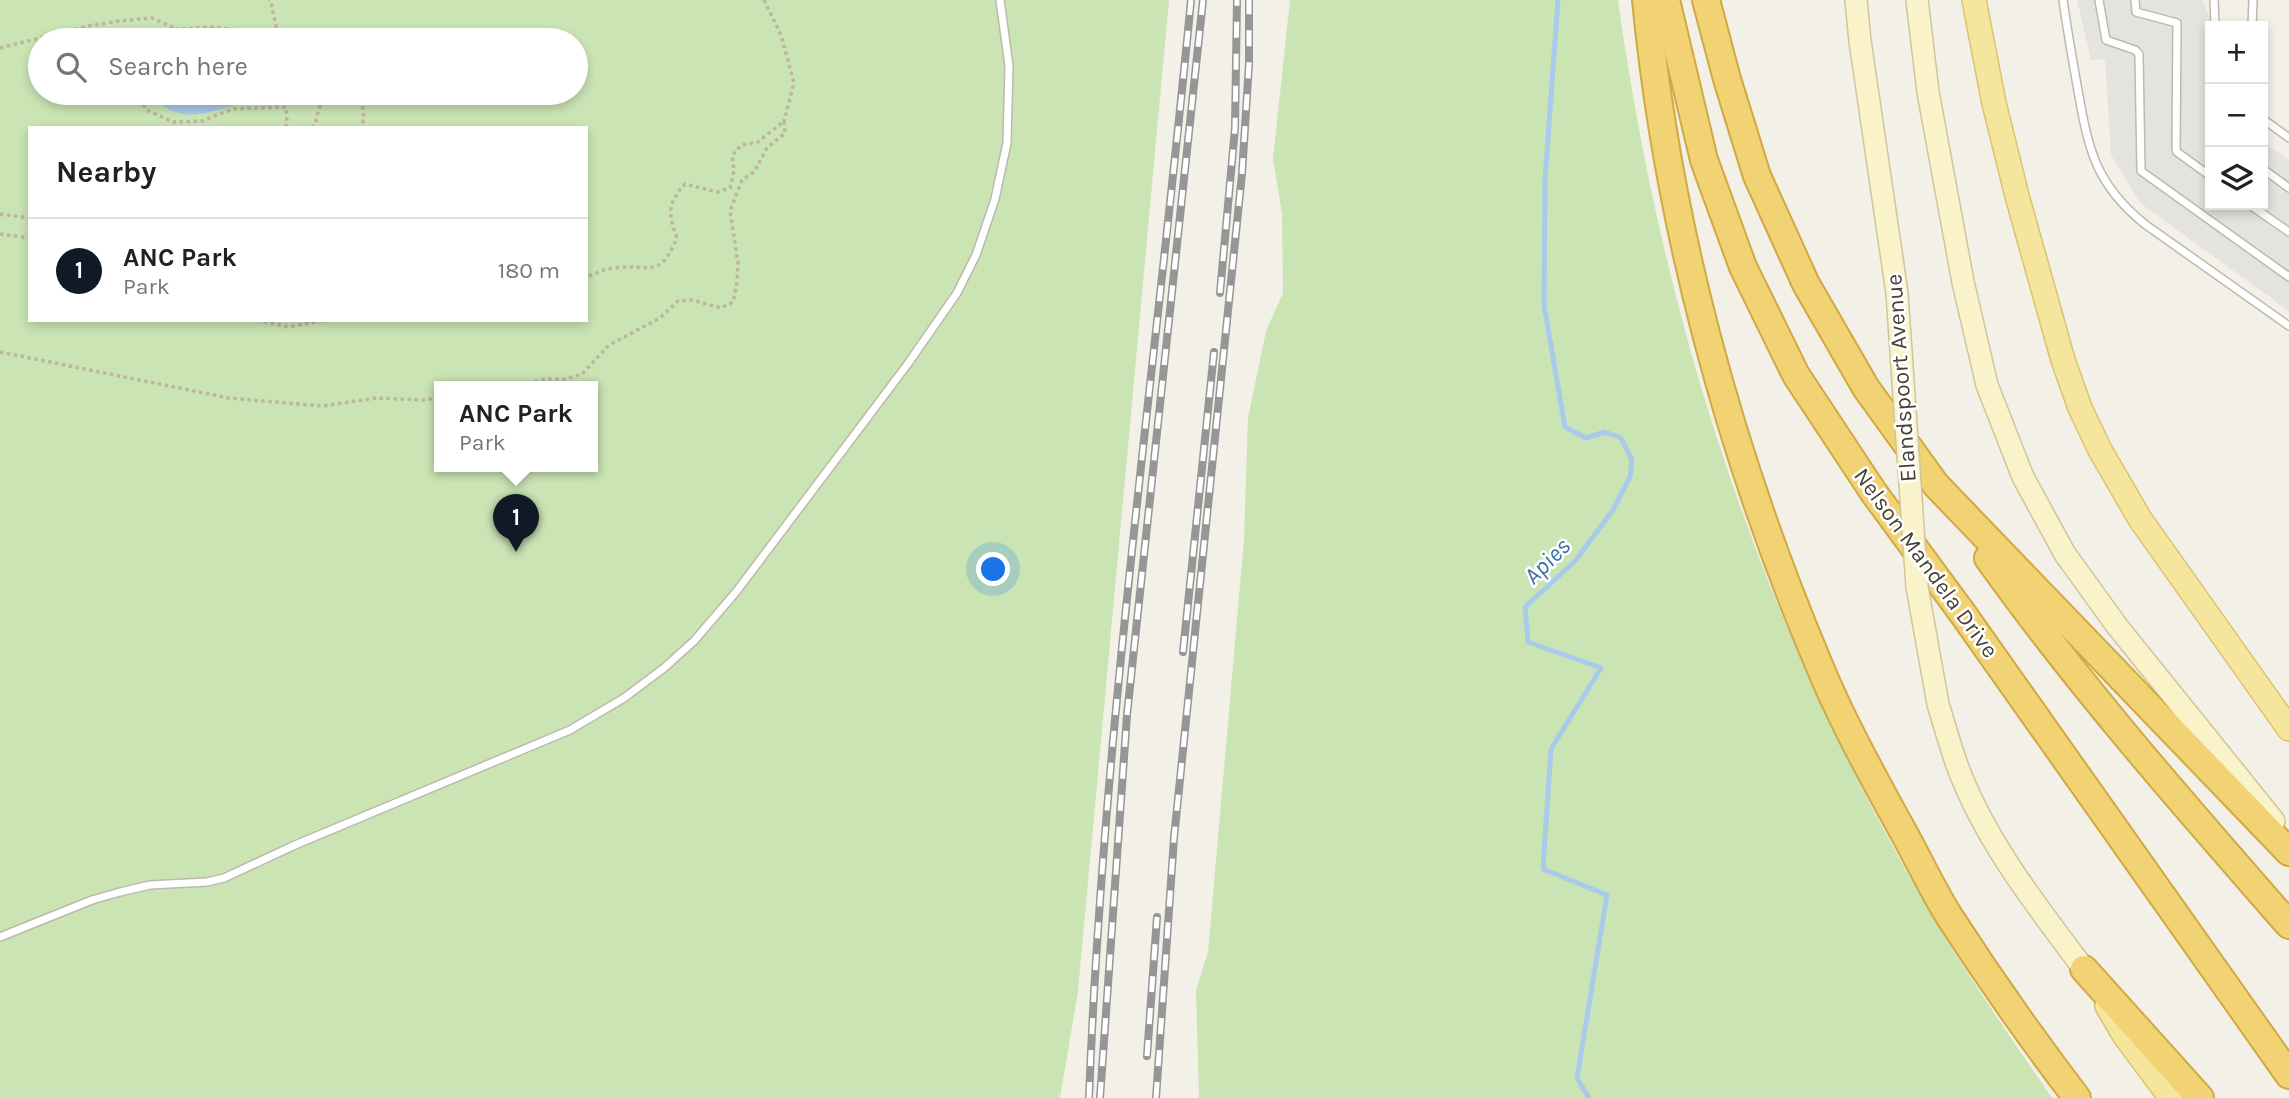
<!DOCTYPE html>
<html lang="en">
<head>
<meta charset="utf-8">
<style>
	:root { --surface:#fff; --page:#f2f2f2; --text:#202124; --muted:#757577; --line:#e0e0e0; --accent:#111827 }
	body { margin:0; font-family:Karla,sans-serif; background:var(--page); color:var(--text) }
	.controls { position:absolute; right:21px; top:21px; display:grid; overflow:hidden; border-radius:0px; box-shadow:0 4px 10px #0003 }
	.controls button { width:63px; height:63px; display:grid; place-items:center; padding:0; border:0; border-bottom:2px solid var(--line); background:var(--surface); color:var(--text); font:35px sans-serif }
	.you { position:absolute; left:994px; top:570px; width:24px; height:24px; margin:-18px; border:5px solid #fff; border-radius:50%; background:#1a73e8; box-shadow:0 0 0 10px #1a73e833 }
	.badge { display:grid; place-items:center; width:46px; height:46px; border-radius:50%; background:var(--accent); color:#fff; font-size:23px; font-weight:700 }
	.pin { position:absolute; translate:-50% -58px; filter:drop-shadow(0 2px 4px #0008) }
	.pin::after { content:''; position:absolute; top:37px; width:24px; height:21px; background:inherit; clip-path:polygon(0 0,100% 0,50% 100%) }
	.popup { position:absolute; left:434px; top:381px; width:164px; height:91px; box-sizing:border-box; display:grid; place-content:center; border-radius:0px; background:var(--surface); filter:drop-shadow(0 2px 5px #0005); font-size:23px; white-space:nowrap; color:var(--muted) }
	.popup b { font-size:26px; color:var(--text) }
	.popup::after { content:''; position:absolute; left:50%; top:100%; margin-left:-14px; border:14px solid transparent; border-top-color:var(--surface) }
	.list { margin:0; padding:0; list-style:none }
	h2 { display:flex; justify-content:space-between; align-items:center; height:91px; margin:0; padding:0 28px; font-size:30px }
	h2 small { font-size:23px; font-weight:400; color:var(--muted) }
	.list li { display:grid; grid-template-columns:46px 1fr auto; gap:21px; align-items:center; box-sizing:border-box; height:105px; padding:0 28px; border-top:2px solid var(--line) }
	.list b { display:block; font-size:26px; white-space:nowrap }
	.list p { margin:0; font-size:23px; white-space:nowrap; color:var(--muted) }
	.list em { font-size:23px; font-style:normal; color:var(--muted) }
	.icon { flex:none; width:38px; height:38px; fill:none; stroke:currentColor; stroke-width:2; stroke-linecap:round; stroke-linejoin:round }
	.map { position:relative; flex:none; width:2289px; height:1098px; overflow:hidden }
	.search { position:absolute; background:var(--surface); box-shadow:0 4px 10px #0003; left:28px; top:28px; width:560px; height:77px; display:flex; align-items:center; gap:18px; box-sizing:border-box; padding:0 24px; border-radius:38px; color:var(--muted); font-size:26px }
	.panel { position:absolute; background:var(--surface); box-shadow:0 4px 10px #0003; left:28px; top:126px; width:560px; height:196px; border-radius:0px }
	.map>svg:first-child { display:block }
	.green { fill:#cae4b4; fill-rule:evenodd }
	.parking { fill:#e4e3df }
	.water { fill:#a9caeb }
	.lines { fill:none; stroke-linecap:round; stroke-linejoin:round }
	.stream { stroke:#a9caeb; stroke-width:5 }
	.lane-casing { stroke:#bdb9ab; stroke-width:10 }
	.secondary-casing { stroke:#cfc59b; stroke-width:24 }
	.primary-casing { stroke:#dac36e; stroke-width:26 }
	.highway-casing { stroke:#d1a944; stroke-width:30 }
	.path { stroke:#beb59e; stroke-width:3.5; stroke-dasharray:3.5 3.5; stroke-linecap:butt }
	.lane { stroke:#fff; stroke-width:7 }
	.secondary { stroke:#faf3ca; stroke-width:21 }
	.primary { stroke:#f6e59d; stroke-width:23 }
	.highway { stroke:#f2d373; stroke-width:26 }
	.rail-casing { stroke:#969696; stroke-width:8 }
	.rail { stroke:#fff; stroke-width:5; stroke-dasharray:16; stroke-linecap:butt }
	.secondary-bridge-casing { stroke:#cfc59b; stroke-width:24; stroke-linecap:butt }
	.secondary-bridge { stroke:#faf3ca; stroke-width:21 }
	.labels { text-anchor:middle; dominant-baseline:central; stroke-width:5; stroke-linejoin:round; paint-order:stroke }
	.street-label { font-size:23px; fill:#454137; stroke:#fff }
	.water-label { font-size:24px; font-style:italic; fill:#3970a9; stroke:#fff }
</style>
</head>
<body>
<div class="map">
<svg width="2289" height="1098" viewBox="0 0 2289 1098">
	<rect width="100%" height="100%" fill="#f3f0e8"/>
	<g class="green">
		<path d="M0,0H1169L1078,991L1060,1098H0ZM40,40H576V93H40ZM30,128H586V320H30ZM439,386H593V466H439Z"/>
		<path d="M1290,0H1618C1662,315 1753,598 1909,876C1952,953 2002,1025 2052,1098H1199L1196,990L1208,952L1244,539L1248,418L1266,331L1283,293L1282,214L1273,159Z"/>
	</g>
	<polygon class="parking" points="2077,0 2203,0 2212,26 2210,26 2210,205 2263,205 2263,142 2289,160 2289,311 2140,203 2111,155 2105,59 2091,60"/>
	<path class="water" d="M152,93H179L187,102L234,101L235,105C204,115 172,124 152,93Z"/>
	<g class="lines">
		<polyline class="stream" points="1558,0 1545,180 1544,305 1565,427 1586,438 1605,432 1621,438 1632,460 1630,477 1613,510 1575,561 1525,607 1528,642 1601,668 1551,749 1543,869 1607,895 1577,1078 1589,1098"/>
		<g class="lane-casing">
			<g id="lane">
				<path d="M2063,0C2067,28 2072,57 2077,85C2088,147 2094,184 2146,225L2289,326"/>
				<polyline points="2099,0 2106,40 2135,50 2139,54 2141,171 2289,277"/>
				<polyline points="2135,0 2136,12 2177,23 2176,149 2177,152 2210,176"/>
				<polyline points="2214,0 2215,26"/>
				<polyline points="2252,26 2253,0"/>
				<polyline points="2263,119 2289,138"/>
				<polyline points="2263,169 2289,188"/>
				<polyline points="2250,205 2289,232"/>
				<polyline points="0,937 92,900 120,892 150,885 207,882 224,878 295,845 570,730 624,698 664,668 694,641 736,592 907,365 957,293 976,255 995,199 1007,143 1009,66 1000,0"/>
			</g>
		</g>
		<g class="secondary-casing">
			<g id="secondary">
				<polyline points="1856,0 1860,41 1897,293"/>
				<polyline points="1917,0 1928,92 1963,282 1987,385 2023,477 2065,554 2117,626 2274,821"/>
				<path d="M1938,704C1944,724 1950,745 1957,765C1985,841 2036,905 2084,969"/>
			</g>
		</g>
		<g class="primary-casing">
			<g id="primary">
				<polyline points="1974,0 1994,103 2017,196 2063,360 2080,408 2100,450 2140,519 2289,729"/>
				<polyline points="2107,1006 2124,1035 2171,1098"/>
			</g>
		</g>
		<g class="highway-casing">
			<g id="highway">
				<path d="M1646,0C1668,226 1729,451 1817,660C1840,717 1871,773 1900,826C1917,856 1931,887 1949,916C1989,978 2032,1039 2077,1098"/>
				<polyline points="1666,0 1704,160 1743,267 1796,375 1874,493 1963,614 2289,1075"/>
				<polyline points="1706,0 1727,79 1757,176 1806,284 1866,388 1936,485 2289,852"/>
				<path d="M1988,558C2080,687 2185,806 2289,925"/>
				<polyline points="2084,969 2200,1098"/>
			</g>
		</g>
		<g class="path">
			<polyline points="764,0 781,35 794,83 784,121"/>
			<polyline points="157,40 177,29 214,27 278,36 271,2 269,0"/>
			<polyline points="0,48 88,26 119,21 152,18 177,29"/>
			<polyline points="135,93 147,110 173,122 202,121 233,109 286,107 287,124 284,128"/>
			<polyline points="358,93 362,103 364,120 359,128"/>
			<polyline points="312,128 315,124 323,93"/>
			<polyline points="0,214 30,218"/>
			<polyline points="0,234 30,238"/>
			<polyline points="257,320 289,327 325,320"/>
			<polyline points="393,320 422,320"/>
			<polyline points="0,352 229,398 322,406 376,398 422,400 439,398"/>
			<path d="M514,386L545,379H565L582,374L609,345L660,318L678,301L692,300L721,308L733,302L737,282L738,263L730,211L742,180L754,172L767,148L785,133L784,121L758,142L741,145L732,156L734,171L730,188L717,192L685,184C667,204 668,214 677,238C659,281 650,263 613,268C604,269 595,274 586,277"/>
		</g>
		<use href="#lane" class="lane"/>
		<use href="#secondary" class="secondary"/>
		<use href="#primary" class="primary"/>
		<use href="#highway" class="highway"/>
		<g class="rail-casing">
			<g id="rail">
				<polyline points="1220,293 1235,128 1237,0"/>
				<polyline points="1183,652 1214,352"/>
				<polyline points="1147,1056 1157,917"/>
				<path d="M1089,1098C1103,731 1156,366 1191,0"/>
				<polyline points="1100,1098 1127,715 1203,0"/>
				<polyline points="1156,1098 1174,838 1242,174 1249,64 1249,0"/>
			</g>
		</g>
		<use href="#rail" class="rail"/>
		<g class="secondary-bridge-casing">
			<polyline id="secondary-bridge" points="1897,293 1917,587 1938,704"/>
		</g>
		<use href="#secondary-bridge" class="secondary-bridge"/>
	</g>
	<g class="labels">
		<g class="street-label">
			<text transform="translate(1901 378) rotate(-94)">Elandspoort Avenue</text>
			<text transform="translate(1926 563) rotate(54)">Nelson Mandela Drive</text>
		</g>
		<g class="water-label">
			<text transform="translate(1547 561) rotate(-45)">Apies</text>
		</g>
	</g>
</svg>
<div class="controls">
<button>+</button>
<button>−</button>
<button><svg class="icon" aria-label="layers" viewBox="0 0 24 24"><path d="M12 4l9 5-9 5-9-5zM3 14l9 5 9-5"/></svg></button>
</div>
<div class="you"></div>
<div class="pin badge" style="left:516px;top:552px">1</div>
<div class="popup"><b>ANC Park</b>Park</div>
<div class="search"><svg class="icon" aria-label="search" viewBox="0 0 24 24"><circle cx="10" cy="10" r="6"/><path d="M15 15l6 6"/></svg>Search here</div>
<section class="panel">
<h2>Nearby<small></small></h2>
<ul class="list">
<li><span class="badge">1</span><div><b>ANC Park</b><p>Park</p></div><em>180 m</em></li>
</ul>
</section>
</div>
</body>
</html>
